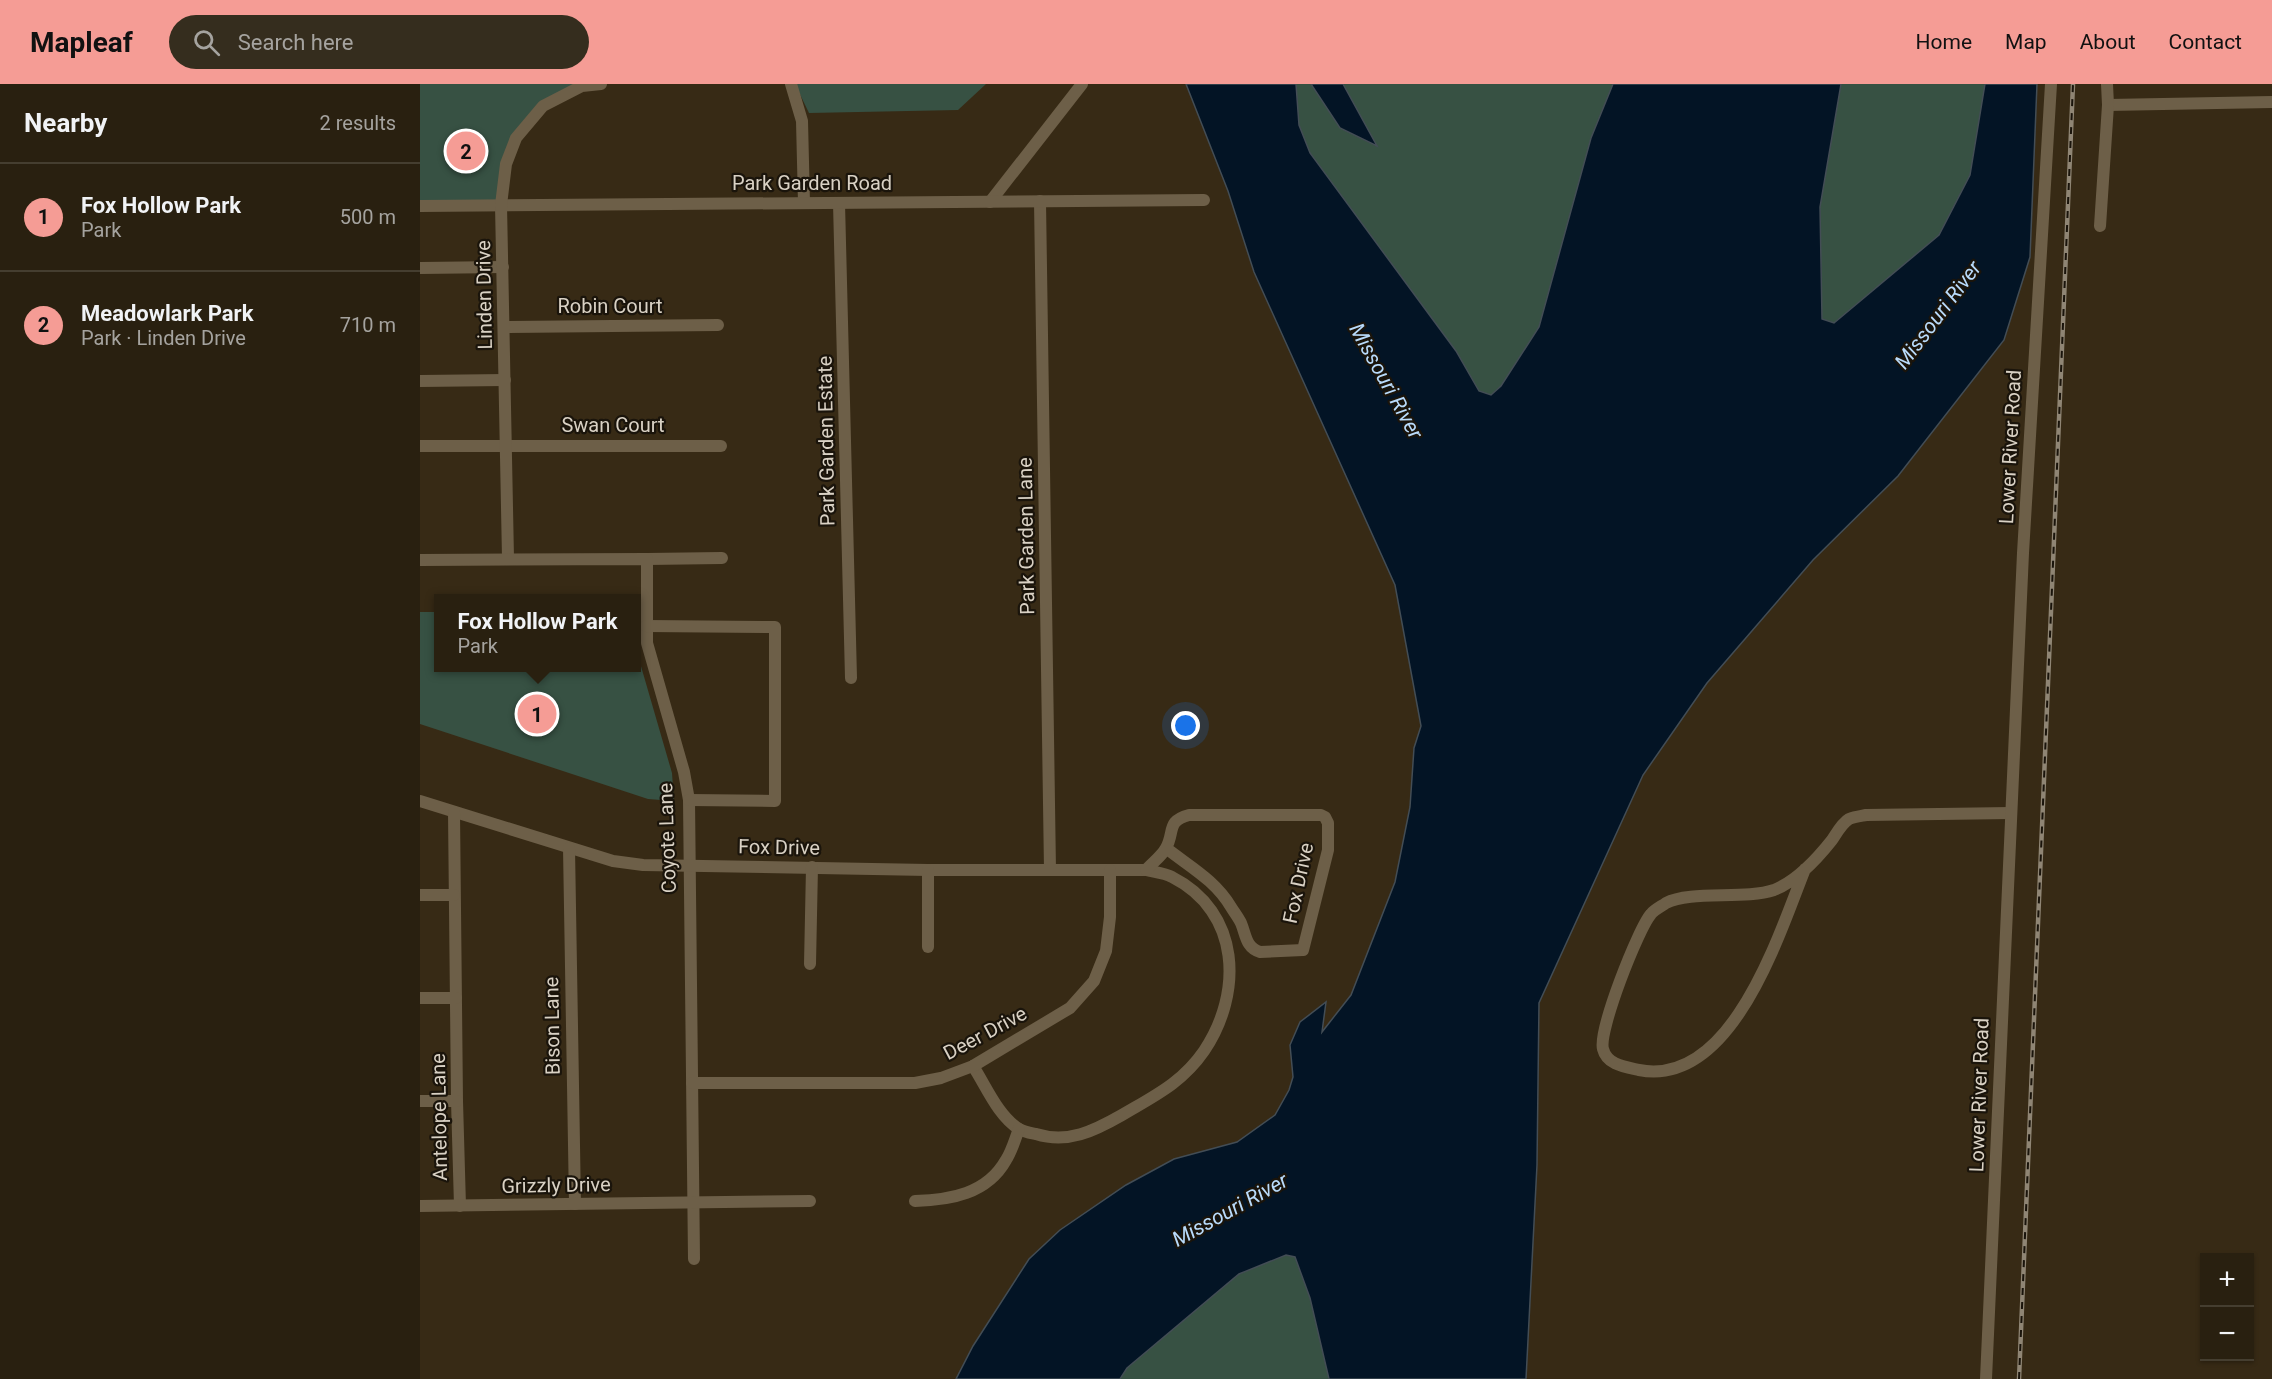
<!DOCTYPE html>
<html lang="en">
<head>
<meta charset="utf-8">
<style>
	:root { --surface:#292010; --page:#352d1e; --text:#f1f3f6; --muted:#a5a39f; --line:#453e30; --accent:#f59c95 }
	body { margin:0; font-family:Roboto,sans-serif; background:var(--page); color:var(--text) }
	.controls { position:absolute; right:18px; bottom:18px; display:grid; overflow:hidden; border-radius:0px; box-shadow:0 2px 4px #0004 }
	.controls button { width:54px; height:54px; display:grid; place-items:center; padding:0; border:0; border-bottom:2px solid var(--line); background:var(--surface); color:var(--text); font:30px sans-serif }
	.you { position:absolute; left:766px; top:642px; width:21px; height:21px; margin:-15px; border:4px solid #fff; border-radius:50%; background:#1a73e8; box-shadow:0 0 0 9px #1a73e833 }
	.badge { display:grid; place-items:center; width:39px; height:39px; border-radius:50%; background:var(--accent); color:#111; font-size:20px; font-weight:700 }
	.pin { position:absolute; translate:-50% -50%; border:3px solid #fff; box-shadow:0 2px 6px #0006 }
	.popup { position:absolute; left:14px; top:510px; width:207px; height:78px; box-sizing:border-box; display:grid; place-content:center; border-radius:0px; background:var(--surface); filter:drop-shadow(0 2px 4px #0005); font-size:20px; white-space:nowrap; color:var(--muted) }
	.popup b { font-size:22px; color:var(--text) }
	.popup::after { content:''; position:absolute; left:50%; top:100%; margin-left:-12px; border:12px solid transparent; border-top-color:var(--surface) }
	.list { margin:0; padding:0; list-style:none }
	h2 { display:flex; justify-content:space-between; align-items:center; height:78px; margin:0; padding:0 24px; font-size:26px }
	h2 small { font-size:20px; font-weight:400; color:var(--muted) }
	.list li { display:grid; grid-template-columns:39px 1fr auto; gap:18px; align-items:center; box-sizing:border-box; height:108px; padding:0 24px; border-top:2px solid var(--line) }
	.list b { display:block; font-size:22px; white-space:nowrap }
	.list p { margin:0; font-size:20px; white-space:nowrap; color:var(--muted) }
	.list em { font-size:20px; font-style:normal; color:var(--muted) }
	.icon { flex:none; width:33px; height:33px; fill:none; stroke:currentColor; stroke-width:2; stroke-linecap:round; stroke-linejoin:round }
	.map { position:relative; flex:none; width:1852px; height:1295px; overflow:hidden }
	header { display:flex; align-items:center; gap:36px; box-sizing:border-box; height:84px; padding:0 30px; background:var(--accent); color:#111 }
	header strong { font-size:28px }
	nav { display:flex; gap:33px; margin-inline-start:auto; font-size:21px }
	.search { width:420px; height:54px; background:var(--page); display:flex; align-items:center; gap:15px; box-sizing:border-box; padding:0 21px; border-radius:33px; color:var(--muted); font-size:22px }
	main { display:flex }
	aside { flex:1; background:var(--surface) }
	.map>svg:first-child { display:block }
	.green { fill:#375143 }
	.water { fill:#031425; stroke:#434d55; stroke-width:1.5 }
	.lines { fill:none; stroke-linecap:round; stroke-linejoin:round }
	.minor { stroke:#6d5f48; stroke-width:12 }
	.rail-casing { stroke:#8f8574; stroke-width:4.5 }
	.rail { stroke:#1a140b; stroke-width:2; stroke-dasharray:7; stroke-linecap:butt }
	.labels { text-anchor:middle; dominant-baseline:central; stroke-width:4.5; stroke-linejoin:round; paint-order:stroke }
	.street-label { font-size:20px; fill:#d9d1c4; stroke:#1a140b }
	.water-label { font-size:21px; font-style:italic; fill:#b9dbfb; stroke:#1a140b }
</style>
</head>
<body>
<header>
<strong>Mapleaf</strong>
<div class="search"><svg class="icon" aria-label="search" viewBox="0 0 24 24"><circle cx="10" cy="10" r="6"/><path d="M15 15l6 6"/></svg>Search here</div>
<nav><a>Home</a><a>Map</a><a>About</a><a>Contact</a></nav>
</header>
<main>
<aside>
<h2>Nearby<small>2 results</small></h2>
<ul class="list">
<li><span class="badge">1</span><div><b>Fox Hollow Park</b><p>Park</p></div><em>500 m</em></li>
<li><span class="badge">2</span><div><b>Meadowlark Park</b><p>Park · Linden Drive</p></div><em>710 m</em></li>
</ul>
</aside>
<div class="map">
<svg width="1852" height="1295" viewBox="0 0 1852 1295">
	<rect width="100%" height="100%" fill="#372a15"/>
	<g class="green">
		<polygon points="0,0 181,0 123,22 96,54 81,121 0,122"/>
		<polygon points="375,0 566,0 538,26 389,29"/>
		<polygon points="876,0 891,0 920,44 956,62 923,0 1193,0 1171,54 1119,243 1081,302 1071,311 1059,307 1036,267 890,69 879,42"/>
		<polygon points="1421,0 1565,0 1565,3 1550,91 1519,151 1414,239 1402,235 1400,123"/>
		<polygon points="0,528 18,528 18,584 216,584 216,565 252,689 254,717 228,715 0,640"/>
		<polygon points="866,1170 875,1173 890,1214 909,1295 700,1295 707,1284 819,1190"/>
	</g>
	<g class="water">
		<polygon points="766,0 876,0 879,41 890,69 1036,267 1059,307 1071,311 1081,302 1119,243 1171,54 1193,0 1421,0 1400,123 1402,235 1414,239 1519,151 1550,91 1565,0 1617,0 1610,173 1584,256 1478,392 1393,476 1287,599 1223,691 1119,919 1117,1081 1106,1295 909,1295 890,1214 875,1173 866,1171 819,1190 707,1284 700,1295 536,1295 553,1262 609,1175 640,1146 706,1101 754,1075 817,1058 855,1031 869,1006 873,993 870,961 880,938 906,918 902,948 931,911 975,798 990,723 994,664 1001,642 975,501 834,188 808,107"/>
		<polygon points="891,0 923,0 957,62 920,44"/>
	</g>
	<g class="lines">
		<g class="minor">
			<polyline points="371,0 382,37 384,119"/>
			<polyline points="1688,21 1852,18"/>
			<polyline points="620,117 630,786"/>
			<polyline points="570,118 662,0"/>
			<polyline points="419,119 431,594"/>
			<polyline points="0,122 784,116"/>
			<polyline points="1680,142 1688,21 1687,0"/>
			<polyline points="0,184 83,183"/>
			<polyline points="84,243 298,241"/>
			<polyline points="0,297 85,296"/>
			<polyline points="0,362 301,362"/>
			<polyline points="88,474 81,121 86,80 96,54 123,22 162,2 181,0"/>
			<polyline points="227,475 302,474"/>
			<polyline points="0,476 227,475 227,559 264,688 269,716 274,1175"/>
			<polyline points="226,542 355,543 355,717 269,716"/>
			<path d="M0,717L193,777L223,781L508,786H726C734,788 745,789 752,793C821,828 823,909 784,967C762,999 734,1012 702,1031C674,1047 648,1060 616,1050C611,1049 604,1048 599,1045C578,1032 566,1002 553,982"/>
			<polyline points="34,728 37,1017 40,1122"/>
			<polyline points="149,764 155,1120"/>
			<path d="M1385,785C1359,850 1312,1004 1219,986C1205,983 1187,981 1183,965C1178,947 1218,845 1231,830C1234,826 1242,822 1246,819C1270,806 1325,816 1354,806C1377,797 1397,775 1412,756C1416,750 1422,739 1429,735C1434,733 1441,732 1446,731L1591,729"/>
			<polyline points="508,786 508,863"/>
			<path d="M726,786C732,779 742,772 746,764C755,748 746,737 769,731H901L905,733L908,739V766L883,866L840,868C826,864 826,851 821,839C818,833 814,828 811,823C795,796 770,783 746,764"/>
			<polyline points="0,811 34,811"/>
			<polyline points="390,880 392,783"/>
			<polyline points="0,914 36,914"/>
			<polyline points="272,999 495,999 521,994 553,982 650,924 674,897 686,867 690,833 690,786"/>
			<polyline points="0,1017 37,1017"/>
			<path d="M495,1117C530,1116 567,1110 586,1076C592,1067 595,1055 599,1045"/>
			<polyline points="0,1122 390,1117"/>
			<polyline points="1566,1295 1603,469 1631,0"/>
		</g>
		<g class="rail-casing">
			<polyline id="rail" points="1599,1295 1653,0"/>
		</g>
		<use href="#rail" class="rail"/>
	</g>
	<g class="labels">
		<g class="street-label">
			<text x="392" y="99">Park Garden Road</text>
			<text transform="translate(64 211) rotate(-91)">Linden Drive</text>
			<text x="190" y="222">Robin Court</text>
			<text x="193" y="341">Swan Court</text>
			<text transform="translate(406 357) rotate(-91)">Park Garden Estate</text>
			<text transform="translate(1590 363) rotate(-87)">Lower River Road</text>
			<text transform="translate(606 452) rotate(-91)">Park Garden Lane</text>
			<text transform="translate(247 754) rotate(-92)">Coyote Lane</text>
			<text transform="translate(359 763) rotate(1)">Fox Drive</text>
			<text transform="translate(878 799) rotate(-78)">Fox Drive</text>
			<text transform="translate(132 942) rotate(-91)">Bison Lane</text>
			<text transform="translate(565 949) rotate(-28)">Deer Drive</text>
			<text transform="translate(1559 1011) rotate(-88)">Lower River Road</text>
			<text transform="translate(19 1033) rotate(-91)">Antelope Lane</text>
			<text transform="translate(136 1101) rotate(-1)">Grizzly Drive</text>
		</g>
		<g class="water-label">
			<text transform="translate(1518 231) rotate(-53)">Missouri River</text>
			<text transform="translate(966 297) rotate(61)">Missouri River</text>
			<text transform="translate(810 1126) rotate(-29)">Missouri River</text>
		</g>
	</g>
</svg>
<div class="controls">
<button>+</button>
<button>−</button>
</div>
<div class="you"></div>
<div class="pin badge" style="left:117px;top:630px">1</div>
<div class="popup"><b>Fox Hollow Park</b>Park</div>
<div class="pin badge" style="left:46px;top:67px">2</div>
</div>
</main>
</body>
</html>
